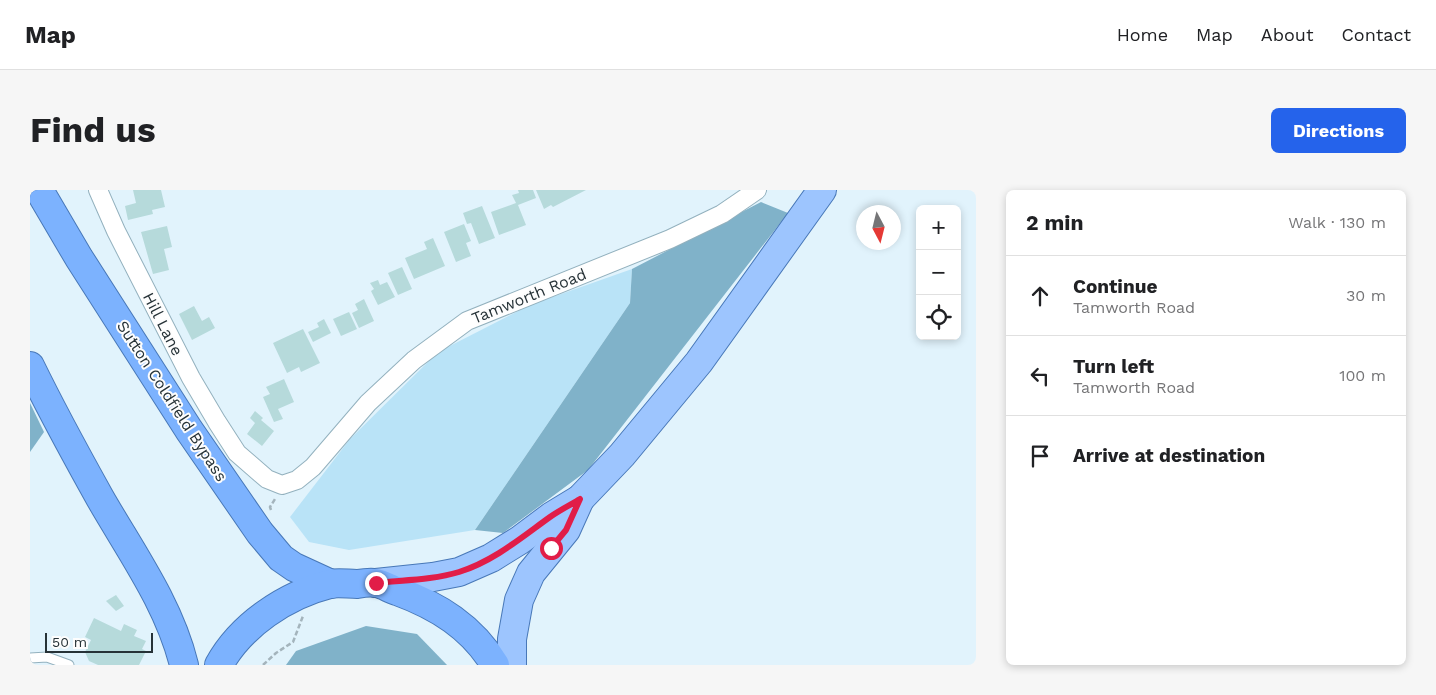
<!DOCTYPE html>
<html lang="en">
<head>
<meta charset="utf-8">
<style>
	:root { --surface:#fff; --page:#f6f6f6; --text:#202124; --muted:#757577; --line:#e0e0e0; --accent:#2563eb }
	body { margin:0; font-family:"Work Sans",sans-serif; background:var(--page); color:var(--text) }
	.controls { position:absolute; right:15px; top:15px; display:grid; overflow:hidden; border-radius:8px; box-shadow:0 2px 8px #0003 }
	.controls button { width:45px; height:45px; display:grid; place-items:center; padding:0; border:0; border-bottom:1px solid var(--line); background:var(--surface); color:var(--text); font:25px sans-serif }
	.compass { position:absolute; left:826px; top:15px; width:45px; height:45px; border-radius:50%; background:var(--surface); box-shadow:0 2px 8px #0003; rotate:173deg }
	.scale { position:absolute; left:15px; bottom:12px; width:108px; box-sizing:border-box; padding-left:5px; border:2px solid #263237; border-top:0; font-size:14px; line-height:18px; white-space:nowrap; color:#263237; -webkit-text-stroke:4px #fdfdfd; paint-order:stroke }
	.stop { position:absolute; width:15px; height:15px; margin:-11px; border:4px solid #e11d48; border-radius:50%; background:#fff }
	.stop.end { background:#e11d48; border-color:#fff; box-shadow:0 1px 5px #0008 }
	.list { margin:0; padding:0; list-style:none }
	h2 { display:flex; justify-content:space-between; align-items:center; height:65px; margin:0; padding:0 20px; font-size:21px }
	h2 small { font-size:16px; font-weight:400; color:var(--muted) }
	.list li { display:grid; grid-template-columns:32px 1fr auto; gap:15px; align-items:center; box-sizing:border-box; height:80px; padding:0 20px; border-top:1px solid var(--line) }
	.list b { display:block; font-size:19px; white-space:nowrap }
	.list p { margin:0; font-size:16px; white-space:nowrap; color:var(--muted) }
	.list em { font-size:16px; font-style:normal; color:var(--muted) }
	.icon { flex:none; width:28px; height:28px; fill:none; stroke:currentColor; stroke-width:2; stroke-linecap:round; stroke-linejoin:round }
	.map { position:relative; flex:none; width:946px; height:475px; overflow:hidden; border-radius:8px }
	header { display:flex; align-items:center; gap:30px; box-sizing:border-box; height:70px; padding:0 25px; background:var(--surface); border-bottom:1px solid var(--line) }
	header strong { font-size:24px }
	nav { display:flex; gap:28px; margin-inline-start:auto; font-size:18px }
	.intro { display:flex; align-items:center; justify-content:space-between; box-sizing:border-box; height:120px; padding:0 30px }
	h1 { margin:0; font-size:35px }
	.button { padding:12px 22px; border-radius:8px; background:var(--accent); color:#fff; font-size:18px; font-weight:700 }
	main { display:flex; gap:30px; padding:0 30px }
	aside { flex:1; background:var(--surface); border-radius:8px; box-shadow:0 2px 8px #0003 }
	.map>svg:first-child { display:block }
	.green { fill:#b9e3f7 }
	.forest { fill:#80b2c9 }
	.building { fill:#b6dadb }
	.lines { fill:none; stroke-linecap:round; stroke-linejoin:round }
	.service-casing { stroke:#93b1be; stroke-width:11 }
	.minor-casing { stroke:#93b1be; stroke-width:20 }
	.primary-casing { stroke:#4878b8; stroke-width:30 }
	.trunk-casing { stroke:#4878b8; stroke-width:30 }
	.path { stroke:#a4b4bc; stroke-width:2.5; stroke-dasharray:5 2.5; stroke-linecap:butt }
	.service { stroke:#fff; stroke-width:9 }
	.minor { stroke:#fff; stroke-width:18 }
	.primary { stroke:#9dc5fe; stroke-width:28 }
	.trunk { stroke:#7cb2fe; stroke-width:28 }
	.route { stroke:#e11d48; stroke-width:6 }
	.labels { text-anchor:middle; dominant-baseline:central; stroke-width:4; stroke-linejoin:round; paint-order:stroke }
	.street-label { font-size:16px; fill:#263237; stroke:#fdfdfd }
</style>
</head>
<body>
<header>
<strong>Map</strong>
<nav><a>Home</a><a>Map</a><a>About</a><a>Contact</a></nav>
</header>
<div class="intro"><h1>Find us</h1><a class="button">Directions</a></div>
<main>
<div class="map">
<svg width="946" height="475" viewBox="0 0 946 475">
	<rect width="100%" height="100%" fill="#e1f3fc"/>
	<polygon class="green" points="602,79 600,113 445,340 319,360 279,352 260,327 320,249 408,162 500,115"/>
	<g class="forest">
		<polygon points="731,12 758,23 558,280 473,343 445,340 600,113 602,79"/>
		<polygon points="0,213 14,242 0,262"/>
		<polygon points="336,436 387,444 417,475 256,475 266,461"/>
	</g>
	<g class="building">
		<polygon points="103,0 131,0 135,17 122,20 123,24 98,30 95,16 106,13"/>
		<polygon points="488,0 503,0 506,8 488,15 496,35 469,45 461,22 486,13 482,5 489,3"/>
		<polygon points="506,0 556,0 523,17 521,15 514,19"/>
		<polygon points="452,16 465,48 449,54 441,33 437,34 433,23"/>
		<polygon points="434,34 441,51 436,53 441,66 426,72 414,42"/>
		<polygon points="137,36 142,57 134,59 139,80 123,84 111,42"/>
		<polygon points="403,48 415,76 384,89 375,68 397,59 394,52"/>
		<polygon points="372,77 382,99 368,105 358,83"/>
		<polygon points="348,90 350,95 357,92 365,107 348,115 341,101 344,99 340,93"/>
		<polygon points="334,109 344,131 329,138 322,123 328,120 325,114"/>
		<polygon points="164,116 172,131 179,127 185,138 162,150 149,124"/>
		<polygon points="319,122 327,139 311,146 303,129"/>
		<polygon points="294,129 301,143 283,152 278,142 289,137 287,133"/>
		<polygon points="273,139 290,173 271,182 269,177 257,183 243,153"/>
		<polygon points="254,189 264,212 248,219 253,229 244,232 233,207 240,204 236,197"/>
		<polygon points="225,221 233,228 231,230 244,241 232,256 217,244 225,233 220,228"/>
		<polygon points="86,405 94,416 86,421 76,411"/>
		<polygon points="64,428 91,441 94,434 107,440 104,446 116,451 112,459 116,461 109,475 68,475 59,471 55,462 61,450 55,447"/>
	</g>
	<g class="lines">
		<g class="service-casing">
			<polyline id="service" points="0,468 17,467 39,475"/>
		</g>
		<g class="minor-casing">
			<polyline id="minor" points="68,0 86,41 161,188 187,232 207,263 237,289 252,295 267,290 283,277 338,213 384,170 437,131 640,49 692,24 727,0"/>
		</g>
		<g class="primary-casing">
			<g id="primary">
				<polyline points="346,393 403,387 429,382 461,368 490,350 522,326 550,309 592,265 669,172 792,0"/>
				<polyline points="482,475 482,449 489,410 501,383 536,340 550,309"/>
			</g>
		</g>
		<g class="trunk-casing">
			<g id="trunk">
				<polyline points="9,0 49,68 159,240 230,343 251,368 264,377 301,394"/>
				<path d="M0,176C22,221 46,265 70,308C101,362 139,414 154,475"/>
				<path d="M189,475C211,435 256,405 300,394C308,392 318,394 327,394C333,393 340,392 346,393C353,394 360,399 367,401C408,416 442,437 465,475"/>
			</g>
		</g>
		<g class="path">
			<polyline points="241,320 240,317 245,309"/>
			<polyline points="233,475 246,463 263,452 273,426"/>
		</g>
		<use href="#service" class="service"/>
		<use href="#minor" class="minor"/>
		<use href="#primary" class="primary"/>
		<use href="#trunk" class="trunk"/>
	</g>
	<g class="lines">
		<path class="route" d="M346,393C373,390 403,390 429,382C464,371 492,347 520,327C530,320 540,315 550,309L536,340L521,358"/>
	</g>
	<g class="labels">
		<g class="street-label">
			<text transform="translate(499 106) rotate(-22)">Tamworth Road</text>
			<text transform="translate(133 134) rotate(63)">Hill Lane</text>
			<text transform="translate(142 211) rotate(57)">Sutton Coldfield Bypass</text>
		</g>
	</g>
</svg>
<div class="controls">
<button>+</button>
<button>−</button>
<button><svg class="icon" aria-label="locate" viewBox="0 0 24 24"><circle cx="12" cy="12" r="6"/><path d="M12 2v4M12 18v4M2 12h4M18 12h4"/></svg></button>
</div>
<svg class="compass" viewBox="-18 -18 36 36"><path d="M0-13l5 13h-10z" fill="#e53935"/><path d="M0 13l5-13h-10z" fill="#757577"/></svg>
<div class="scale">50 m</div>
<div class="stop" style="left:521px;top:358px"></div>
<div class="stop end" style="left:346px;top:393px"></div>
</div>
<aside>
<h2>2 min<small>Walk · 130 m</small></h2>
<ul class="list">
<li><svg class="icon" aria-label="ahead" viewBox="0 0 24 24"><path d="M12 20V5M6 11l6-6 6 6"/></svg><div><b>Continue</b><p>Tamworth Road</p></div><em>30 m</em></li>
<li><svg class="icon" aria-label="left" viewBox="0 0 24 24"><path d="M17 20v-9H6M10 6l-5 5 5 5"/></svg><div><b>Turn left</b><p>Tamworth Road</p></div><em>100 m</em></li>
<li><svg class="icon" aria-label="arrive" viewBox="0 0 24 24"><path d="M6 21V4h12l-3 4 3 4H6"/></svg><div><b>Arrive at destination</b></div></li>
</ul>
</aside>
</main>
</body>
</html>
